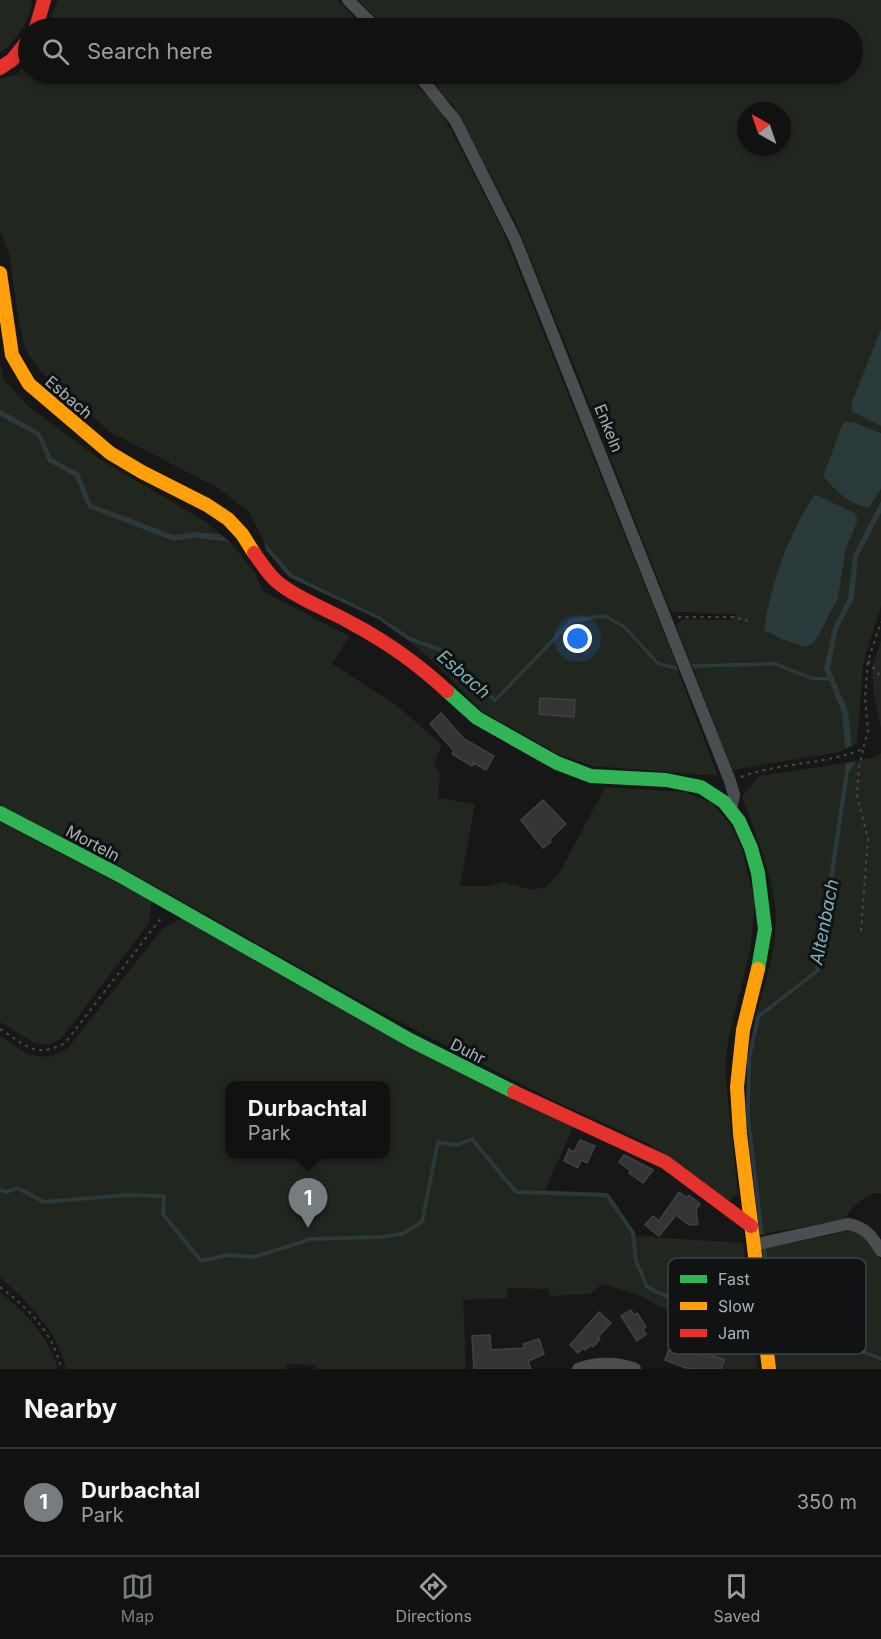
<!DOCTYPE html>
<html lang="en">
<head>
<meta charset="utf-8">
<style>
	:root { --surface:#111; --page:#1e1f1f; --text:#f1f3f6; --muted:#9c9d9f; --line:#303131; --accent:#757d80 }
	body { margin:0; font-family:Inter,sans-serif; background:var(--page); color:var(--text) }
	.compass { position:absolute; left:737px; top:102px; width:54px; height:54px; border-radius:50%; background:var(--surface); box-shadow:0 3px 9px #0003; rotate:320deg }
	.you { position:absolute; left:578px; top:639px; width:21px; height:21px; margin:-15px; border:4px solid #fff; border-radius:50%; background:#1a73e8; box-shadow:0 0 0 9px #1a73e833 }
	.badge { display:grid; place-items:center; width:39px; height:39px; border-radius:50%; background:var(--accent); color:#fff; font-size:20px; font-weight:700 }
	.pin { position:absolute; translate:-50% -50px; filter:drop-shadow(0 2px 3px #0008) }
	.pin::after { content:''; position:absolute; top:32px; width:21px; height:18px; background:inherit; clip-path:polygon(0 0,100% 0,50% 100%) }
	.popup { position:absolute; left:225px; top:1081px; width:165px; height:78px; box-sizing:border-box; display:grid; place-content:center; border-radius:12px; background:var(--surface); filter:drop-shadow(0 2px 4px #0005); font-size:20px; white-space:nowrap; color:var(--muted) }
	.popup b { font-size:22px; color:var(--text) }
	.popup::after { content:''; position:absolute; left:50%; top:100%; margin-left:-12px; border:12px solid transparent; border-top-color:var(--surface) }
	.list { margin:0; padding:0; list-style:none }
	h2 { display:flex; justify-content:space-between; align-items:center; height:78px; margin:0; padding:0 24px; font-size:26px }
	h2 small { font-size:20px; font-weight:400; color:var(--muted) }
	.list li { display:grid; grid-template-columns:39px 1fr auto; gap:18px; align-items:center; box-sizing:border-box; height:108px; padding:0 24px; border-top:2px solid var(--line) }
	.list b { display:block; font-size:22px; white-space:nowrap }
	.list p { margin:0; font-size:20px; white-space:nowrap; color:var(--muted) }
	.list em { font-size:20px; font-style:normal; color:var(--muted) }
	.icon { flex:none; width:33px; height:33px; fill:none; stroke:currentColor; stroke-width:2; stroke-linecap:round; stroke-linejoin:round }
	.map { position:relative; flex:none; width:881px; height:1369px; overflow:hidden }
	.search { position:absolute; background:var(--surface); box-shadow:0 3px 9px #0003; left:18px; right:18px; top:18px; height:66px; display:flex; align-items:center; gap:15px; box-sizing:border-box; padding:0 21px; border-radius:33px; color:var(--muted); font-size:22px }
	.sheet { height:186px; background:var(--surface) }
	nav { display:flex; justify-content:space-around; align-items:center; box-sizing:border-box; height:84px; border-top:2px solid var(--line); background:var(--surface); font-size:16px; color:var(--muted) }
	nav a { display:grid; justify-items:center; gap:3px }
	nav .on { color:var(--accent) }
	.map>svg:first-child { display:block }
	.green { fill:#21261f; fill-rule:evenodd }
	.water { fill:#2a3939 }
	.lines { fill:none; stroke-linecap:round; stroke-linejoin:round }
	.stream { stroke:#2a3939; stroke-width:4 }
	.building { fill:#333435; stroke:#3f4243; stroke-width:1.5 }
	.path { stroke:#474a4b; stroke-width:2; stroke-dasharray:3 4.5; stroke-linecap:butt }
	.street { stroke:#4b4e50; stroke-width:12 }
	.fast { stroke:#30b455; stroke-width:14 }
	.slow { stroke:#ff9f0a; stroke-width:14 }
	.jam { stroke:#e5322d; stroke-width:14 }
	.labels { text-anchor:middle; dominant-baseline:central; stroke-width:6; stroke-linejoin:round; paint-order:stroke }
	.street-label { font-size:16px; fill:#a8b4b8; stroke:#111213 }
	.water-label { font-size:18px; font-style:italic; fill:#7eb2b3; stroke:#111213 }
	.key { fill:#111213; stroke:#3e4345; stroke-width:1.5 }
	.key-label { font-size:16px; fill:#a8b4b8 }
</style>
</head>
<body>
<div class="map">
<svg width="881" height="1369" viewBox="0 0 881 1369">
	<rect width="100%" height="100%" fill="#171717"/>
	<g class="green">
		<path d="M0,0H32C30,21 17,40 0,53Z"/>
		<polygon points="58,0 337,0 364,28 46,28"/>
		<path d="M358,0H881V329L851,404L852,412L881,426V433L853,422L842,425L823,476L870,507L881,489V501L853,555L848,598L833,627L824,668L828,677L811,676L776,662L691,664L676,625L683,619L730,620L737,614L671,612L582,385L516,223L454,107L426,74H852V28H385ZM746,111H782V147H746ZM815,494L855,513L858,520L846,549L838,598L818,637L804,647L781,639L765,630Z"/>
		<polygon points="28,57 28,74 406,74 440,109 502,229 677,666 659,662 625,625 605,615 570,619 495,698 442,648 411,637 379,616 291,574 264,542 249,512 218,488 110,432 39,370 25,349 19,323 9,253 0,232 0,79 18,74"/>
		<polygon points="0,365 4,380 28,406 98,458 206,522 220,534 195,532 174,535 92,504 79,473 52,458 41,433 0,409"/>
		<polygon points="0,416 37,436 48,462 75,477 88,508 173,541 195,538 230,542 255,573 264,592 349,636 332,664 395,704 442,745 434,763 440,773 438,798 475,804 460,886 489,886 504,882 528,889 545,888 560,872 605,787 685,792 712,803 731,825 742,849 755,904 750,951 728,1041 725,1072 738,1194 728,1201 649,1144 550,1099 371,1007 121,867 0,805"/>
		<polygon points="881,513 881,606 863,664 857,743 852,746 848,711 830,668 838,629 854,599 858,557"/>
		<polygon points="604,618 623,628 657,665 678,671 718,776 592,766 560,755 483,712 438,666 409,641 440,652 495,703 572,623"/>
		<polygon points="881,640 881,728 874,697 872,668"/>
		<polygon points="775,666 811,680 829,681 842,713 845,749 840,752 732,770 693,668"/>
		<path d="M881,752V1194L874,1193C862,1199 850,1206 846,1219L764,1234L750,1116L751,1060L760,1018L820,971L849,773L856,761L879,756Z"/>
		<path d="M846,763L815,970L756,1016C765,984 779,942 775,908C771,870 755,833 742,797L759,776Z"/>
		<polygon points="0,822 152,901 148,924 61,1039 48,1045 34,1043 0,1022"/>
		<path d="M183,918L574,1125L545,1190L608,1193L636,1236L743,1243L751,1324L758,1369H695L708,1334L641,1296L602,1284L590,1294L549,1296V1289L507,1288V1298L463,1300L466,1369H316L314,1365L287,1364L286,1369H66C57,1330 29,1304 0,1277V1036L29,1055L50,1057L68,1048L163,928ZM230,1086H386V1154H230Z"/>
		<polygon points="850,1231 864,1237 881,1260 881,1357 868,1351 849,1347 821,1329 793,1330 783,1323 774,1301 766,1248"/>
		<polygon points="762,1248 770,1304 780,1326 792,1335 820,1334 847,1351 866,1355 881,1362 881,1369 774,1369"/>
		<path d="M0,1292C26,1313 48,1336 58,1369H0Z"/>
	</g>
	<g class="water">
		<polygon points="881,329 881,426 852,412 851,404"/>
		<polygon points="0,409 41,433 52,458 79,473 92,504 174,535 195,532 220,534 230,542 195,538 173,541 88,508 75,477 48,462 37,436 0,416"/>
		<path d="M845,422H853L881,433V489L870,507C853,508 834,489 823,476L842,425Z"/>
		<path d="M815,494L855,513L858,520L846,549L838,598L818,637L813,643L804,647L781,639L764,630C771,583 788,534 815,494Z"/>
		<polygon points="881,501 881,513 858,557 854,599 838,629 830,668 848,711 852,746 845,749 842,713 829,681 811,680 775,666 693,668 691,664 776,662 811,676 827,677 824,668 833,627 848,598 853,555"/>
		<polygon points="264,542 292,574 379,616 411,637 442,648 495,698 570,619 605,614 625,625 659,662 677,666 678,671 657,665 623,628 604,618 572,623 495,703 440,652 409,641 378,619 289,577 266,550"/>
		<polygon points="856,761 849,773 820,971 760,1018 751,1060 750,1116 764,1234 760,1235 746,1116 747,1060 756,1016 815,970 846,763"/>
	</g>
	<g class="lines">
		<g class="stream">
			<path d="M0,1190L7,1192L17,1188L44,1202L125,1195L164,1196L163,1214L201,1261L229,1255L254,1257L311,1239L382,1237L402,1234L422,1222L438,1142L457,1145L472,1139L516,1192L607,1195L633,1233L636,1261L647,1287C667,1298 685,1301 699,1319C714,1314 716,1320 730,1322C736,1323 744,1321 751,1321"/>
			<polyline points="764,1248 772,1303 781,1325 793,1333 821,1331 848,1349 867,1353 881,1359"/>
		</g>
	</g>
	<g class="building">
		<polygon points="540,698 575,700 574,717 539,714"/>
		<polygon points="441,713 464,739 494,756 486,770 474,763 472,766 452,754 454,751 430,724"/>
		<polygon points="543,800 566,824 549,840 551,842 543,848 521,820"/>
		<polygon points="580,1140 595,1146 587,1163 581,1160 578,1168 564,1161 569,1149 574,1152"/>
		<polygon points="624,1155 653,1170 643,1183 629,1173 631,1171 619,1162"/>
		<polygon points="679,1192 687,1198 689,1195 700,1204 696,1209 698,1224 689,1225 676,1215 659,1236 645,1225 653,1216 659,1221"/>
		<polygon points="631,1310 634,1315 637,1313 646,1327 643,1329 646,1334 637,1341 621,1316"/>
		<polygon points="599,1312 611,1323 598,1337 600,1339 593,1347 591,1345 585,1350 583,1348 578,1353 570,1345"/>
		<polygon points="490,1335 491,1350 524,1348 523,1344 539,1339 544,1354 528,1361 531,1369 474,1369 472,1336"/>
		<polygon points="671,1344 705,1357 707,1353 724,1360 721,1369 689,1369 665,1360"/>
	</g>
	<g class="lines">
		<g class="path">
			<polyline points="678,617 734,617 748,621"/>
			<polyline points="868,661 881,677"/>
			<path d="M741,777C781,762 824,765 863,749L868,731L865,697L868,661L881,622"/>
			<polyline points="861,931 868,839 857,795 859,768 863,750"/>
			<path d="M0,1029C26,1045 34,1059 65,1043L162,917"/>
			<path d="M0,1287C29,1309 53,1332 61,1369"/>
		</g>
		<g class="street">
			<polyline points="348,0 376,28"/>
			<polyline points="418,74 455,120 515,239 730,781 734,795 731,809"/>
			<path d="M753,1245L848,1224C865,1227 872,1236 881,1251"/>
			<path d="M578,1369C598,1362 616,1362 635,1369"/>
		</g>
		<g class="fast">
			<polyline points="447,691 477,718 557,763 591,776 666,780 701,787 724,802 739,821 751,848 758,873 765,929 758,969"/>
			<polyline points="0,813 119,875 410,1040 514,1092"/>
		</g>
		<g class="slow">
			<polyline points="0,273 12,355 29,384 110,453 142,472 207,505 228,519 242,534 254,553"/>
			<polyline points="758,969 743,1030 737,1087 740,1134 769,1369"/>
		</g>
		<g class="jam">
			<polyline points="36,28 44,0"/>
			<polyline points="0,68 12,60 28,40"/>
			<path d="M254,553C263,565 271,579 284,587C305,602 331,611 353,624C387,642 419,665 447,691"/>
			<polyline points="514,1092 665,1162 751,1226"/>
		</g>
	</g>
	<g class="labels">
		<g class="street-label">
			<text transform="translate(69 397) rotate(41)">Esbach</text>
			<text transform="translate(609 428) rotate(68)">Enkeln</text>
			<text transform="translate(93 843) rotate(28)">Morteln</text>
			<text transform="translate(468 1051) rotate(27)">Duhr</text>
		</g>
		<g class="water-label">
			<text transform="translate(464 674) rotate(41)">Esbach</text>
			<text transform="translate(824 922) rotate(-79)">Altenbach</text>
		</g>
	</g>
	<rect x="668" y="1258" width="198" height="96" rx="9" class="key"/>
	<rect x="680" y="1275" width="27" height="8" fill="#30b455"/>
	<rect x="680" y="1302" width="27" height="8" fill="#ff9f0a"/>
	<rect x="680" y="1329" width="27" height="8" fill="#e5322d"/>
	<g class="key-label">
		<text x="718" y="1285">Fast</text>
		<text x="718" y="1312">Slow</text>
		<text x="718" y="1339">Jam</text>
	</g>
</svg>
<svg class="compass" viewBox="-18 -18 36 36"><path d="M0-13l5 13h-10z" fill="#e53935"/><path d="M0 13l5-13h-10z" fill="#9c9d9f"/></svg>
<div class="you"></div>
<div class="pin badge" style="left:308px;top:1228px">1</div>
<div class="popup"><b>Durbachtal</b>Park</div>
<div class="search"><svg class="icon" aria-label="search" viewBox="0 0 24 24"><circle cx="10" cy="10" r="6"/><path d="M15 15l6 6"/></svg>Search here</div>
</div>
<section class="sheet">
<h2>Nearby<small></small></h2>
<ul class="list">
<li><span class="badge">1</span><div><b>Durbachtal</b><p>Park</p></div><em>350 m</em></li>
</ul>
</section>
<nav>
<a class="on"><svg class="icon" aria-label="map" viewBox="0 0 24 24"><path d="M3 6l6-2 6 2 6-2v14l-6 2-6-2-6 2zM9 4v14M15 6v14"/></svg>Map</a>
<a><svg class="icon" aria-label="directions" viewBox="0 0 24 24"><path d="M12 3l9 9-9 9-9-9zM9 14v-3h6M13 9l2 2-2 2"/></svg>Directions</a>
<a><svg class="icon" aria-label="saved" viewBox="0 0 24 24"><path d="M7 4h10v16l-5-4-5 4z"/></svg>Saved</a>
</nav>
</body>
</html>
